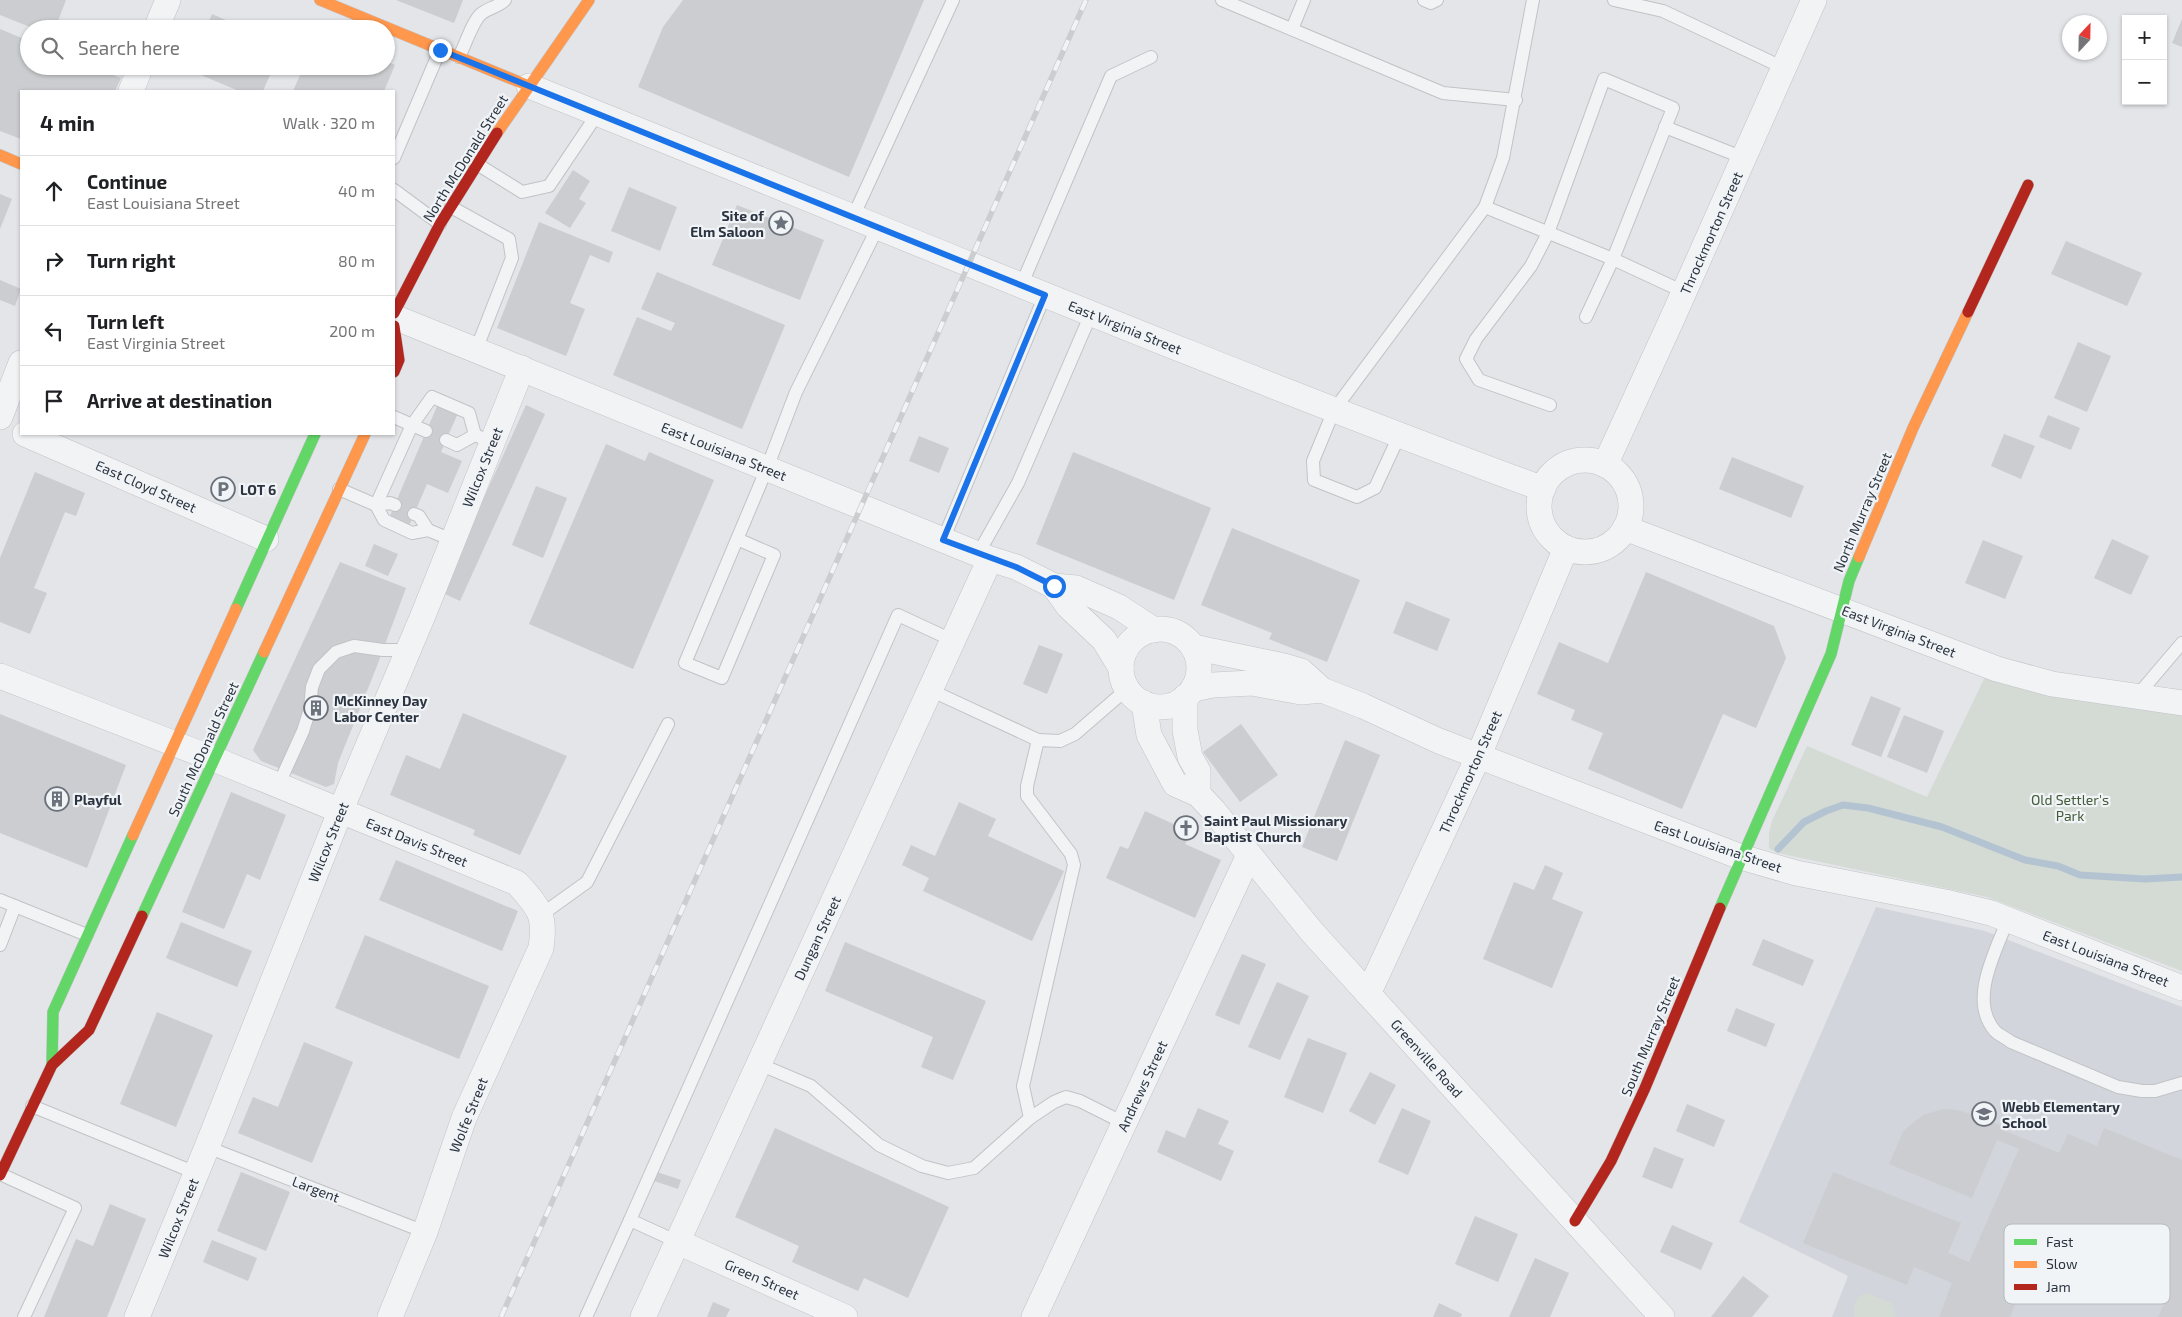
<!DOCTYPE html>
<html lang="en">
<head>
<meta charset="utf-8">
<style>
	:root { --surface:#fff; --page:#f2f2f2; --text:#202124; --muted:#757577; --line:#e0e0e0 }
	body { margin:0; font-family:"Exo 2",sans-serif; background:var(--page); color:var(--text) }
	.controls { position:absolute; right:15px; top:15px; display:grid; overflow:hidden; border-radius:0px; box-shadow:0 1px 4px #0004 }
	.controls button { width:45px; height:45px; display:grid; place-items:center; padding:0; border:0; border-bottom:1px solid var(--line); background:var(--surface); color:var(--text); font:25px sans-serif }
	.compass { position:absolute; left:2062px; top:15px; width:45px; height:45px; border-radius:50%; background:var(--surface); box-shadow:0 1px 4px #0004; rotate:22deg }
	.stop { position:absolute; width:15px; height:15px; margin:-11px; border:4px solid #1a73e8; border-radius:50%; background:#fff }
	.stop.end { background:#1a73e8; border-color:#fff; box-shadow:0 1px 5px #0008 }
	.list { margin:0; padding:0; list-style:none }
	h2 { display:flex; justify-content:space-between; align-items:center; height:65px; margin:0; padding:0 20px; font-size:21px }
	h2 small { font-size:16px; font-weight:400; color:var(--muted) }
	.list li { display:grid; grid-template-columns:32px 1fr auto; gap:15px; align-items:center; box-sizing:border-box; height:70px; padding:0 20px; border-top:1px solid var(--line) }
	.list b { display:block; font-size:19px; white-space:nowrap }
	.list p { margin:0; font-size:16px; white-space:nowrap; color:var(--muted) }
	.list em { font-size:16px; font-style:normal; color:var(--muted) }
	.icon { flex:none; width:28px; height:28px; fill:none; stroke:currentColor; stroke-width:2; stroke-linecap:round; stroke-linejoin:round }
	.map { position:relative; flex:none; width:2182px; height:1317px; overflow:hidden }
	.search { position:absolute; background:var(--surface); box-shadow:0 1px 4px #0004; left:20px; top:20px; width:375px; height:55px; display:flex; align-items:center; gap:12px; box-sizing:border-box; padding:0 18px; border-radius:28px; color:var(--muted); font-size:19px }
	.panel { position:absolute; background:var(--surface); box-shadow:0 1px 4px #0004; left:20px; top:90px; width:375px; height:345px; border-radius:0px }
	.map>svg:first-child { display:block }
	.built { fill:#d2d5db }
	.green { fill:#d4dbd4 }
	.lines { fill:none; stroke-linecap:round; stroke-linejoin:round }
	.stream { stroke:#b3c3d1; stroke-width:7 }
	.building { fill:#cbcdd0 }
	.lane-casing { stroke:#c1c3c6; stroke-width:14 }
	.street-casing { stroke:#c1c3c6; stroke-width:26 }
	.fast-casing { stroke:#c1c3c6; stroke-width:12 }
	.slow-casing { stroke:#c1c3c6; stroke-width:12 }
	.jam-casing { stroke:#c1c3c6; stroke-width:12 }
	.lane { stroke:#f2f3f5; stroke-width:12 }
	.street { stroke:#f2f3f5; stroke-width:25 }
	.fast { stroke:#63d668; stroke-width:11 }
	.slow { stroke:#ff974d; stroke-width:11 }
	.jam { stroke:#b3261e; stroke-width:11 }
	.rail-casing { stroke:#cccdcf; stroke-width:5.5 }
	.rail { stroke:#f1f4f7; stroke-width:4; stroke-dasharray:11; stroke-linecap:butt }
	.route { stroke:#1a73e8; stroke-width:6 }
	.labels { text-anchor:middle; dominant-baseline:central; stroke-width:4.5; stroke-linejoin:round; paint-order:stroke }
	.street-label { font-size:14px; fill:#2b3440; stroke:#f1f4f7 }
	.poi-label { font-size:14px; font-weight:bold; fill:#2b3440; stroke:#f1f4f7; text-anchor:start }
	.park-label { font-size:14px; fill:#425b39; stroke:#f1f4f7 }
	.key { fill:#f1f4f7; stroke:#b6bac0; stroke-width:1 }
	.key-label { font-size:14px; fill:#2b3440 }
</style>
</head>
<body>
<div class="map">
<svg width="2182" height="1317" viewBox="0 0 2182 1317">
	<rect width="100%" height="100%" fill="#e3e5e8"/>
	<polygon class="built" points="1876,907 1985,931 2182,1007 2182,1317 1832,1317 1848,1276 1739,1222"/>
	<g class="green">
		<polygon points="1985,677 2182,715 2182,971 1987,897 1787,855 1775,852 1769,848 1769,833 1772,821 1807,746 1927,797"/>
		<polygon points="1866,1293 1892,1303 1896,1317 1854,1317 1854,1307 1858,1297"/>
	</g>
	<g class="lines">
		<polyline class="stream" points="1778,849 1804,822 1826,811 1843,805 1868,808 1942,827 2025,860 2058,866 2080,875 2145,879 2182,877"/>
	</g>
	<g class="building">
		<polygon points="0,0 66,0 55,29 35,29 0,15"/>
		<polygon points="396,0 463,0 454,23"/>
		<polygon points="683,0 924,0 849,177 638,87 663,27"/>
		<polygon points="212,14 246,29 206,29"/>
		<polygon points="2182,19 2182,47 2172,43"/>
		<polygon points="0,29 29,41 29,66 91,66 121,78 115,91 21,91 21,139 0,131"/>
		<polygon points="386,61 395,65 384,91 293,91 304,66 386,66"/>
		<polygon points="190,66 274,66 263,91 239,91 189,70"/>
		<polygon points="573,170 590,181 579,199 586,203 570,228 545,213"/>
		<polygon points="629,187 677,207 660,251 611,231"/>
		<polygon points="0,194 12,199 0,229"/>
		<polygon points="737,205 824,240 800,300 712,265"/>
		<polygon points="539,222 613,252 609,263 590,255 570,303 585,309 566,356 497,328"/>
		<polygon points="2066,241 2142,273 2127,306 2051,274"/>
		<polygon points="657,272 785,325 742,429 613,375 637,317 671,331 675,323 641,309"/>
		<polygon points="0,280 21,289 15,306 0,300"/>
		<polygon points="2078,342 2111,356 2087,412 2054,398"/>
		<polygon points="438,404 458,413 441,452 462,461 448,493 427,484 409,526 389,518"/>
		<polygon points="526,405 545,414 460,601 441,592"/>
		<polygon points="2048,415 2080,428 2071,450 2039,437"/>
		<polygon points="2004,434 2035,446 2021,479 1991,466"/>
		<polygon points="919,436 949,448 939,473 909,461"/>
		<polygon points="606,444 645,461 649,452 714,480 633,669 529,624"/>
		<polygon points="1073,452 1211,508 1174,600 1036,544"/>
		<polygon points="1732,457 1804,486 1791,518 1719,489"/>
		<polygon points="35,472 85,493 76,516 65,512 34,588 47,593 30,634 0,622 0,558"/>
		<polygon points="536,486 567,498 543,558 512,545"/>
		<polygon points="1232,528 1360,580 1327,662 1269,639 1272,633 1201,605"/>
		<polygon points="2112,539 2149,556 2131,595 2094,578"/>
		<polygon points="1983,540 2023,556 2005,599 1965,583"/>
		<polygon points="374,544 398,554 388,576 365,566"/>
		<polygon points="340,562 406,588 377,666 338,763 334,784 326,787 261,761 253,750"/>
		<polygon points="1646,572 1774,626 1786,658 1756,728 1723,714 1682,809 1588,769 1603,733 1571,720 1575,710 1537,694 1559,642 1608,663"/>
		<polygon points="1406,601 1450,619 1437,651 1393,633"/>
		<polygon points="1039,645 1063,654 1047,694 1023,684"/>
		<polygon points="1871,696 1901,708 1881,757 1851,745"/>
		<polygon points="463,713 567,756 520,855 473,835 475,830 390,795 406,755 440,769"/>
		<polygon points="0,714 126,765 87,868 0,833"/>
		<polygon points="1904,715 1944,731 1927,773 1887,757"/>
		<polygon points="1241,724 1278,775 1240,802 1203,752"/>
		<polygon points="1345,740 1380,755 1337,861 1302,847"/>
		<polygon points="231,792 286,815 260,880 247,874 224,929 182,912"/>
		<polygon points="959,802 996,819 988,836 1064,871 1032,941 923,891 929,878 902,865 911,845 935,856"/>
		<polygon points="1145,811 1191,832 1185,844 1221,860 1195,918 1106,878 1120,846 1128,849"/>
		<polygon points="396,860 518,911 502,951 379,900"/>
		<polygon points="1545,865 1563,873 1552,899 1583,912 1552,988 1483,959 1514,882 1534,890"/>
		<polygon points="181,922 252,951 237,987 166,958"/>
		<polygon points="365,935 489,986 459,1059 335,1008"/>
		<polygon points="1763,939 1814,960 1803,986 1752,965"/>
		<polygon points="845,942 986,1001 953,1080 921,1067 933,1037 825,991"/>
		<polygon points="1242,954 1266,964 1239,1025 1215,1015"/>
		<polygon points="1277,982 1309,996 1280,1060 1248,1047"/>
		<polygon points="1736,1008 1775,1024 1766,1047 1727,1031"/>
		<polygon points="157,1012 213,1035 176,1127 120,1104"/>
		<polygon points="1308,1038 1347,1053 1323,1113 1284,1097"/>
		<polygon points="304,1042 353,1062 312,1163 238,1133 253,1097 278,1107"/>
		<polygon points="1370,1072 1396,1085 1375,1125 1349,1111"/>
		<polygon points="1687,1104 1725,1120 1714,1147 1676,1131"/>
		<polygon points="1198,1108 1229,1121 1218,1144 1234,1151 1221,1181 1157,1152 1166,1130 1185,1138"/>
		<polygon points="1402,1108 1431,1121 1408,1175 1378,1162"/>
		<polygon points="1943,1109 1956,1110 1968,1113 2002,1126 2001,1129 2059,1153 2068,1134 2097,1146 2104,1128 2182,1160 2182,1317 2158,1317 2168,1295 2050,1245 2031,1289 2023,1286 2010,1317 1939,1317 1952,1283 1914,1267 1907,1285 1803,1243 1833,1172 1961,1223 1948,1253 1969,1262 2019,1149 1997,1140 1972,1198 1889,1164 1903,1132 1909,1126 1923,1115"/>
		<polygon points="775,1128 949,1207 908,1298 864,1278 858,1291 792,1262 799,1246 735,1217"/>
		<polygon points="1654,1147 1684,1159 1672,1189 1642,1177"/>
		<polygon points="241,1172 290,1192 266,1251 217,1231"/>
		<polygon points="657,1172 681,1180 678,1189 654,1181"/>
		<polygon points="110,1204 146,1219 107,1317 44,1317 76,1239 93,1246"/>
		<polygon points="1475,1216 1518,1234 1498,1282 1455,1264"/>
		<polygon points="1672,1225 1713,1243 1701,1270 1660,1252"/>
		<polygon points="212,1240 257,1258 248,1281 203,1262"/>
		<polygon points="1535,1258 1569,1273 1550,1317 1509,1317"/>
		<polygon points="1743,1276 1769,1296 1752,1317 1711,1317"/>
		<polygon points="713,1302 730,1309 726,1317 707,1317"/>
		<polygon points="1439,1303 1462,1314 1461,1317 1433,1317"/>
	</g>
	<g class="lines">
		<g class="lane-casing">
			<g id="lane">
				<polyline points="1222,0 1443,93 1516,100"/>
				<polyline points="1424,0 1431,3 1437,0"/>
				<polyline points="1614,0 1663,11 1784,68"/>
				<polyline points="1292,29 1304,0"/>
				<path d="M459,57C465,46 472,22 481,14C488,8 498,7 505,0"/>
				<polyline points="1665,127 1744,158"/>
				<polyline points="394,158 440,50"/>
				<polyline points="477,164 522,192 549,186 598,113"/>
				<polyline points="394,190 440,224"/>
				<polyline points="451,207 509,239 512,258 476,350"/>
				<polyline points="1485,207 1613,259 1684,292"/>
				<polyline points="853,217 953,0"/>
				<polyline points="1021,286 1111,76 1151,57"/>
				<polyline points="1550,405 1479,380 1466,359 1476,339 1531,266 1548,233 1604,79 1673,108 1613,259 1586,317"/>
				<polyline points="426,431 412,425 432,397 469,413 475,435"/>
				<polyline points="1399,436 1375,488 1357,497 1314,480 1313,461 1334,410 1485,207 1503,158 1533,0"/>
				<polyline points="446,440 457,445 475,435 482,438"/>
				<polyline points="339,489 376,505 412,425 394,417"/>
				<polyline points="395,505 390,503 376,505 384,520 412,533 428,530 452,540"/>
				<polyline points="414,514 419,516 428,530"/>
				<polyline points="737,539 774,555 722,678 685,663 767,468 796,392 878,227"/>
				<polyline points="943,540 1045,295"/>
				<polyline points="978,554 1018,483 1091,314"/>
				<polyline points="930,690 1038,740"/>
				<polyline points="2137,696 2182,643"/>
				<polyline points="278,786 303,731 310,709 312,687 319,669 336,652 354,646 383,650 408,650"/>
				<polyline points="0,900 87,935"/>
				<polyline points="541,915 587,882 668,724"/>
				<path d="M2008,919C1996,951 1968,1000 1995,1031C1999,1035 2006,1038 2011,1042L2118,1087L2142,1091H2155L2182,1083"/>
				<polyline points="0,945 15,906"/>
				<polyline points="759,1064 811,1086 879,1145 922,1166 948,1173 974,1168 1030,1118 1054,1102 1066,1097 1080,1101 1124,1123"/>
				<polyline points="32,1106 196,1173"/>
				<polyline points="1030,1118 1023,1086 1074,865 1071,854 1027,796 1027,786 1038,740 1060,741 1075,734 1127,689"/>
				<polyline points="207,1147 425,1232"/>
				<polyline points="0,1174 75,1208 24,1317"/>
				<polyline points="630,1220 898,615 952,640"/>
				<polyline points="586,1317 630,1220 678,1242"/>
			</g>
		</g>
		<g class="street-casing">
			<g id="street">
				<polyline points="156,29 168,0"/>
				<path d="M529,86C867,221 1202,363 1543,489"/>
				<polyline points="131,91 141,66"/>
				<polyline points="394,317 990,559 1016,567 1054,586 1076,588 1119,607 1154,630"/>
				<polyline points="0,417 21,363"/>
				<polyline points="25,434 266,539"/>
				<circle cx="1585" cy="506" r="46"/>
				<polyline points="1605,465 1672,319 1814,0"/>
				<polyline points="1625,528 1997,669 2052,684 2182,703"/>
				<polyline points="1054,586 1068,606 1104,640 1121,668"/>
				<circle cx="1160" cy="668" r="39"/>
				<polyline points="1193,647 1284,666 1301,671 1322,690 1363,706 1439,741 1741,857 1796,873 1945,902 1991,913 2182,988"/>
				<path d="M0,676L214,759L517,883C539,908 546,914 541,948L464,1118L425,1232L390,1317"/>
				<polyline points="1193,689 1213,685 1252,683 1301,692 1322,690"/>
				<polyline points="1185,697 1185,730 1190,757 1198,771 1198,794"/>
				<polyline points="1144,703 1149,735 1175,784 1198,794 1213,810 1312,932 1662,1317"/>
				<polyline points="1368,994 1478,757 1566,548"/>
				<polyline points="678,1242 845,1317"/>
				<polyline points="137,1317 207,1147 340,812 424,613 522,368"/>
				<polyline points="643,1317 990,559"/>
				<polyline points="1034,1317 1249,855"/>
			</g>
		</g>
		<g class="fast-casing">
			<g id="fast">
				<polyline points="236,609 315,434"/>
				<polyline points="1720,908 1831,654 1849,581 1859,557"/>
				<polyline points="142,916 264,652"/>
				<polyline points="52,1065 53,1012 133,835"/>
			</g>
		</g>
		<g class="slow-casing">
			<g id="slow">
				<polyline points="320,0 529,86"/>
				<polyline points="497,133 589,0"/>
				<polyline points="0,155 21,164"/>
				<polyline points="1859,557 1913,428 1968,312"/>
				<polyline points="264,652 365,434"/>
				<polyline points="133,835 236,609"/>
			</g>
		</g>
		<g class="jam-casing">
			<g id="jam">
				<polyline points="1968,312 2028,185"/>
				<polyline points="394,313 440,224 497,133"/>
				<polyline points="394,326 399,360 394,372"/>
				<polyline points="0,1175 52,1065 89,1030 142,916"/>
				<polyline points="1575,1221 1611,1161 1645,1088 1720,908"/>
			</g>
		</g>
		<use href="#lane" class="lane"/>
		<use href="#street" class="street"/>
		<use href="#fast" class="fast"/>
		<use href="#slow" class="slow"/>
		<use href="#jam" class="jam"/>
		<g class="rail-casing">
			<polyline id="rail" points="501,1317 1086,0"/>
		</g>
		<use href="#rail" class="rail"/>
	</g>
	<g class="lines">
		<polyline class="route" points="440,50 1045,295 943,540 1016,567 1054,586"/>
	</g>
	<defs>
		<g id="sight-ring" transform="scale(1.25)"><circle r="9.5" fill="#f1f4f7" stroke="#6b727b" stroke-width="1.5"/><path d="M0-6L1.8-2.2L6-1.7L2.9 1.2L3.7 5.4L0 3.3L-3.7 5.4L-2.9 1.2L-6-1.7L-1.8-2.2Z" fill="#6b727b"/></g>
		<g id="parking-ring" transform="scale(1.25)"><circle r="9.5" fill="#f1f4f7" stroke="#6b727b" stroke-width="1.5"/><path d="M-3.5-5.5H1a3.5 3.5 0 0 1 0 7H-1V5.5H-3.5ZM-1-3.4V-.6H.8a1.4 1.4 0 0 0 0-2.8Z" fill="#6b727b"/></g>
		<g id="building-ring" transform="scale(1.25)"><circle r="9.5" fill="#f1f4f7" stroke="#6b727b" stroke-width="1.5"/><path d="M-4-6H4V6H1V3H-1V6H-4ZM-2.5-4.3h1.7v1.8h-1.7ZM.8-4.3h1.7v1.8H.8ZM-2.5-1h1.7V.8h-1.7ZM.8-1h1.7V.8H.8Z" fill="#6b727b"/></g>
		<g id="church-ring" transform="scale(1.25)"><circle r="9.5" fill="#f1f4f7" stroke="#6b727b" stroke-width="1.5"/><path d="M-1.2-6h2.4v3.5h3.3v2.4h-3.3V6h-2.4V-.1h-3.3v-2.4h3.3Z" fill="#6b727b"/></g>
		<g id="school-ring" transform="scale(1.25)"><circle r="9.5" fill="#f1f4f7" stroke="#6b727b" stroke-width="1.5"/><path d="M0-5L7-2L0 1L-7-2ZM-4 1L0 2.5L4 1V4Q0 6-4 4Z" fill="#6b727b"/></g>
	</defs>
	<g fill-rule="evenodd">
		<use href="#sight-ring" x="781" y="223"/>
		<use href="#parking-ring" x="223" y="489"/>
		<use href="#building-ring" x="316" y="708"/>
		<use href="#building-ring" x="57" y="799"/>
		<use href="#church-ring" x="1186" y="828"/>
		<use href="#school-ring" x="1984" y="1114"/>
	</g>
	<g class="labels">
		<g class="street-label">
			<text transform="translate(465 158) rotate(-58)">North McDonald Street</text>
			<text transform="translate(1711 233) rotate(-66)">Throckmorton Street</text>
			<text transform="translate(1125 327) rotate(22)">East Virginia Street</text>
			<text transform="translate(724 451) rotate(22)">East Louisiana Street</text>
			<text transform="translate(482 467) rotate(-68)">Wilcox Street</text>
			<text transform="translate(146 486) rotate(24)">East Cloyd Street</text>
			<text transform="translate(1862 512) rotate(-67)">North Murray Street</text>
			<text transform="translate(1899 631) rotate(21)">East Virginia Street</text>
			<text transform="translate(203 749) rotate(-65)">South McDonald Street</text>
			<text transform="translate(1470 772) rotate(-66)">Throckmorton Street</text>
			<text transform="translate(328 842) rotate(-68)">Wilcox Street</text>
			<text transform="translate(417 842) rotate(22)">East Davis Street</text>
			<text transform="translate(1718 846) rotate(19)">East Louisiana Street</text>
			<text transform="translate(817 938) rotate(-65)">Dungan Street</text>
			<text transform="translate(2106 958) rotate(21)">East Louisiana Street</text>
			<text transform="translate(1650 1036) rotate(-67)">South Murray Street</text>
			<text transform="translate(1427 1058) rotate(48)">Greenville Road</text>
			<text transform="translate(1142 1086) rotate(-65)">Andrews Street</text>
			<text transform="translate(468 1115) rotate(-68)">Wolfe Street</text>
			<text transform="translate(316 1189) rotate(21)">Largent</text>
			<text transform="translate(178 1218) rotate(-68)">Wilcox Street</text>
			<text transform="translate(762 1279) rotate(24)">Green Street</text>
		</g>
		<g class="poi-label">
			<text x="764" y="215" text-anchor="end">Site of<tspan x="764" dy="16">Elm Saloon</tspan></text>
			<text x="240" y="489">LOT 6</text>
			<text x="334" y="700">McKinney Day<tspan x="334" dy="16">Labor Center</tspan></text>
			<text x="74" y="799">Playful</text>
			<text x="1204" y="820">Saint Paul Missionary<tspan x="1204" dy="16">Baptist Church</tspan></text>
			<text x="2002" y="1106">Webb Elementary<tspan x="2002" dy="16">School</tspan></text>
		</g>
		<g class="park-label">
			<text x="2070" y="799">Old Settler's<tspan x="2070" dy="16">Park</tspan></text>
		</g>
	</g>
	<rect x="2004" y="1224" width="166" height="80" rx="8" class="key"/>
	<rect x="2014" y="1239" width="23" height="6" fill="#63d668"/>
	<rect x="2014" y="1261" width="23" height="7" fill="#ff974d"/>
	<rect x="2014" y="1284" width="23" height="6" fill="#b3261e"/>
	<g class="key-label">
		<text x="2046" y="1247">Fast</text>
		<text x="2046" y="1269">Slow</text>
		<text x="2046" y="1292">Jam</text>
	</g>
</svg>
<div class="controls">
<button>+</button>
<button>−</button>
</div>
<svg class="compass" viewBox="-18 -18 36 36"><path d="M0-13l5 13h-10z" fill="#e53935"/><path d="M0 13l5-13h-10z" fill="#757577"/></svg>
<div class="stop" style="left:1054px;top:586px"></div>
<div class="stop end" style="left:440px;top:50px"></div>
<div class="search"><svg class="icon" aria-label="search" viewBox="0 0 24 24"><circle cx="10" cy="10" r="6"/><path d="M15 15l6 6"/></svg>Search here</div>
<section class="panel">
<h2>4 min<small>Walk · 320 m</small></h2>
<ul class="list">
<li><svg class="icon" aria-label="ahead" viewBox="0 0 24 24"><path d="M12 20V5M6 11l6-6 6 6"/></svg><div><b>Continue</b><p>East Louisiana Street</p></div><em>40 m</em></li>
<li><svg class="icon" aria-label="right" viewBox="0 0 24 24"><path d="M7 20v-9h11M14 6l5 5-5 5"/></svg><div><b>Turn right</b></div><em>80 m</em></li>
<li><svg class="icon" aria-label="left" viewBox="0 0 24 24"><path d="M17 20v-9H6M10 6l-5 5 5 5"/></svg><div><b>Turn left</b><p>East Virginia Street</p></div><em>200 m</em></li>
<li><svg class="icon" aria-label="arrive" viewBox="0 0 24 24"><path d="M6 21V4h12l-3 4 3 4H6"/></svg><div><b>Arrive at destination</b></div></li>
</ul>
</section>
</div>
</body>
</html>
